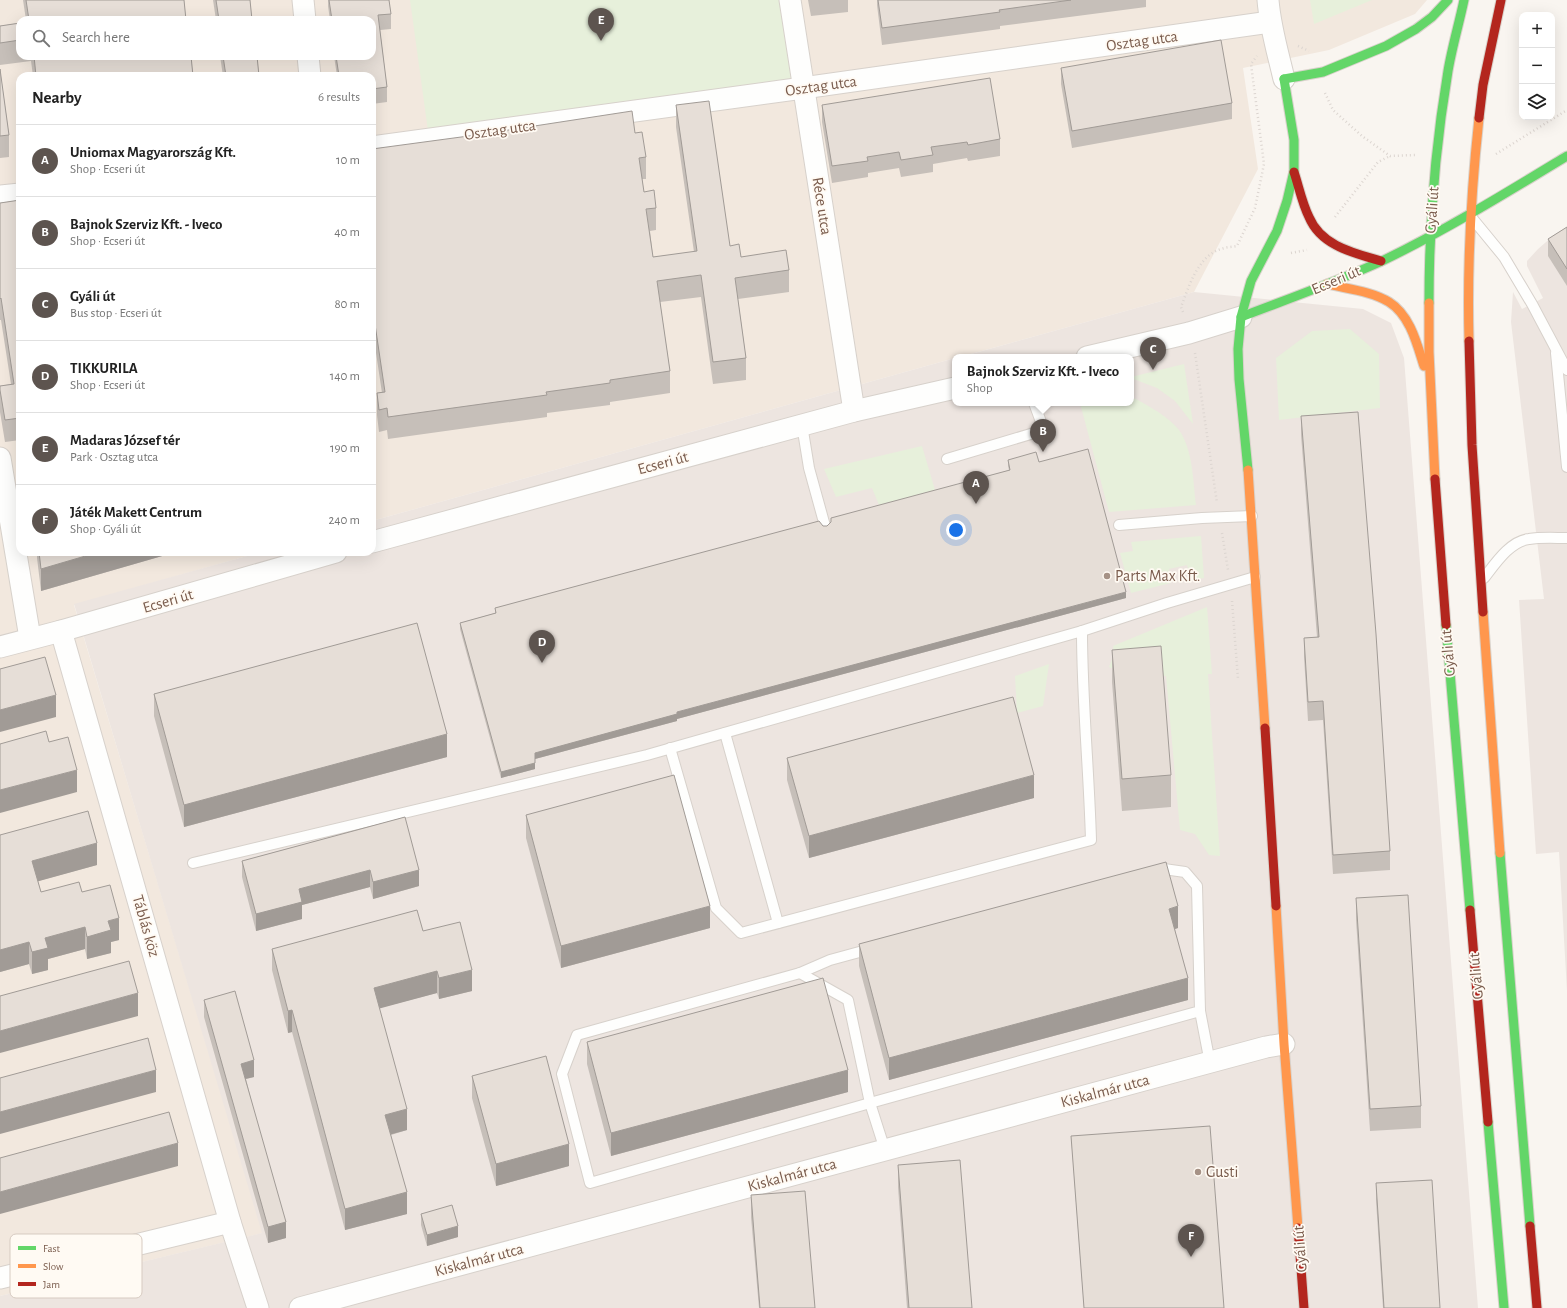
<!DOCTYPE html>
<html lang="en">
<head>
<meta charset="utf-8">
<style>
	:root { --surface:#fff; --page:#f2f2f2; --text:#222; --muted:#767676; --line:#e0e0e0; --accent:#5d544f }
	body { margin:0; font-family:"Alegreya Sans",sans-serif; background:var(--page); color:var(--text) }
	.controls { position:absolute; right:12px; top:12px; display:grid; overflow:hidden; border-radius:8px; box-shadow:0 4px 16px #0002 }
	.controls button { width:36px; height:36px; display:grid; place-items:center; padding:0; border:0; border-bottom:1px solid var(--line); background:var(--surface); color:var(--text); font:20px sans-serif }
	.you { position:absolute; left:956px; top:530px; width:14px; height:14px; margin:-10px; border:3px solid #fff; border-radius:50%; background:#1a73e8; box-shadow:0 0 0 6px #1a73e833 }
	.badge { display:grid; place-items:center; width:26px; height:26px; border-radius:50%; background:var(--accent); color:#fff; font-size:13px; font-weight:700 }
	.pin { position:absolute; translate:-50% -33px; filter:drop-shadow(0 1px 2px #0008) }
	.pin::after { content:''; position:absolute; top:21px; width:14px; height:12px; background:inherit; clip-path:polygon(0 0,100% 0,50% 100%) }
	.popup { position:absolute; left:952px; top:354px; width:182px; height:52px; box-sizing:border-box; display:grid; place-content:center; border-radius:8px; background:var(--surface); filter:drop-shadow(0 1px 3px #0005); font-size:13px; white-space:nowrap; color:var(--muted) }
	.popup b { font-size:15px; color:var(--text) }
	.popup::after { content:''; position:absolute; left:50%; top:100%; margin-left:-8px; border:8px solid transparent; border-top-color:var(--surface) }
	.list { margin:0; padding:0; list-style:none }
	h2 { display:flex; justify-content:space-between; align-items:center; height:52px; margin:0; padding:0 16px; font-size:17px }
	h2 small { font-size:13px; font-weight:400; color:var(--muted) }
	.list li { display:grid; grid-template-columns:26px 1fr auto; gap:12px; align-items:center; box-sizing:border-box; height:72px; padding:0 16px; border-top:1px solid var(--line) }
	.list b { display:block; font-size:15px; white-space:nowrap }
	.list p { margin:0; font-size:13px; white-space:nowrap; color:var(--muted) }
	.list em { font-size:13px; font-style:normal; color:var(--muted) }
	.icon { flex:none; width:22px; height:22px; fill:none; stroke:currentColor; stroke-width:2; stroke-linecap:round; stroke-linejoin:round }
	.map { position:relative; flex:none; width:1567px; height:1308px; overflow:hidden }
	.search { position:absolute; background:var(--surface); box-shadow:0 4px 16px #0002; left:16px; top:16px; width:360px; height:44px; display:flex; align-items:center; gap:10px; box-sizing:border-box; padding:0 14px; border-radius:12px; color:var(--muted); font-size:15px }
	.panel { position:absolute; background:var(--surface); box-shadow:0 4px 16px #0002; left:16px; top:72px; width:360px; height:484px; border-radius:12px }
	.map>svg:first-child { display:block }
	.residential { fill:#f2e8de; fill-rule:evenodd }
	.industrial { fill:#ede5e0 }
	.green { fill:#e7f0db }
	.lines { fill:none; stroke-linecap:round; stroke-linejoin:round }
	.lane-casing { stroke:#d7d1cb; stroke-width:12 }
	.street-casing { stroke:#d7d1cb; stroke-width:23 }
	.fast-casing { stroke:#d9d2cb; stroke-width:11 }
	.slow-casing { stroke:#d9d2cb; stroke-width:11 }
	.jam-casing { stroke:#d9d2cb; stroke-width:11 }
	.path { stroke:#dcd5d0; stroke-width:2.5; stroke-dasharray:1 3; stroke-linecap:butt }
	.lane { stroke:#fefefd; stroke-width:10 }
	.street { stroke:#fefefd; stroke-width:21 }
	.fast { stroke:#63d668; stroke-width:9 }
	.slow { stroke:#ff974d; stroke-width:9 }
	.jam { stroke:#b3261e; stroke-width:9 }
	.wall { fill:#c6bfb9 }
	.shaded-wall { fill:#a19b96 }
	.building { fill:#e6ded7; stroke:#a19b96 }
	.poi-dot { fill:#a69286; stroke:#fffaf3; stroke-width:1.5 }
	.labels { text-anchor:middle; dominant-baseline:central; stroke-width:3.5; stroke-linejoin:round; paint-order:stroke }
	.street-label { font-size:16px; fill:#7a5c4d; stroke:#fffaf3 }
	.poi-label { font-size:16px; fill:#7a5c4d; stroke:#fffaf3; text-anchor:start }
	.key { fill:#fffaf3; stroke:#d7cbc1; stroke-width:1 }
	.key-label { font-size:11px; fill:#7a5c4d }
</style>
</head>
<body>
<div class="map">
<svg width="1567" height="1308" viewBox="0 0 1567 1308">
	<rect width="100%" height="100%" fill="#f9f5f0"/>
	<path class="residential" d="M0,0H1427L1415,14L1329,50L1243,68L1258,169L1194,292L960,357H955V358L372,521V76H20V552H261L74,605L263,1233L0,1296ZM20,20H372V56H20Z"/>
	<g class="industrial">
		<polygon points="1567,227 1567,991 1559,852 1536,854 1519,600 1544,599 1511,322 1513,292 1522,309 1543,298 1527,266 1527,261 1538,249 1553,236"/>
		<polygon points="1194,292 1363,309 1391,323 1404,358 1478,1308 0,1308 0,1296 262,1233 74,604 261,552 372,552 372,521 955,358 955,403 1131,403 1131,357 960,357"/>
	</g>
	<g class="green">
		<polygon points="410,0 779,0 792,83 428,131"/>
		<polygon points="1310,0 1372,0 1314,24"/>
		<polygon points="1350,329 1379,354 1380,408 1279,420 1276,358 1312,331"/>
		<polygon points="1184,364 1193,424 1175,401 1157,388 1131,378 1131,377"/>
		<path d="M1131,398L1136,399C1150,407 1168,416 1179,430C1193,450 1193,481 1196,505L1109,512L1080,403H1131Z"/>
		<polygon points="922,446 935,490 879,505 872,488 836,497 824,469"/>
		<polygon points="1201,536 1204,578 1191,580 1187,565 1169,569 1171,583 1131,593 1120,553 1133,551 1131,542"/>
		<polygon points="1207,607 1212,674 1208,674 1220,856 1209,855 1195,834 1180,830 1166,676 1116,678 1116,670 1109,667 1114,655 1113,646"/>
		<polygon points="1049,664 1043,706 1017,713 1015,676"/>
	</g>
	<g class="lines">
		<g class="lane-casing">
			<g id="lane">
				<polyline points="1472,218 1504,257 1532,304 1567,370"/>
				<polyline points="1556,353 1567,467"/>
				<polyline points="802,425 809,468 825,526"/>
				<polyline points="947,459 1044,430 1034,403"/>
				<polyline points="1119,525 1202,518 1252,516"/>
				<path d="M1484,578C1495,564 1510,541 1529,539C1541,537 1555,538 1567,538"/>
				<polyline points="725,733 778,923"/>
				<path d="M670,748L716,908L741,933L1091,840C1089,770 1082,701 1082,631"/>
				<polyline points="193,863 647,755 1082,631 1167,603 1255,577"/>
				<polygon points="1164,869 1185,872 1197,886 1200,1011 870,1103 590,1183 562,1074 577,1035 800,973 830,960"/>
				<polyline points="800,973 848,1000 870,1103 885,1150"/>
				<polyline points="1200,1011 1210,1063"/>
			</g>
		</g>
		<g class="street-casing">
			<g id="street">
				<polyline points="303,0 305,20"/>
				<polyline points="790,0 854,411"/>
				<path d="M1268,0C1270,27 1278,53 1284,79"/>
				<polyline points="308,56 310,76"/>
				<polyline points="372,147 803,88 1270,22"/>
				<polyline points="0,196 20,194"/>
				<polyline points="1087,357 1189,333 1241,317"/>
				<polyline points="0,458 30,638"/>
				<polyline points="372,542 854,411 955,388"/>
				<polyline points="61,631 230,1222 258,1308"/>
				<polyline points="0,647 61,631 336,552"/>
				<polyline points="0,1278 230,1222"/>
				<polyline points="300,1308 1266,1047 1284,1044"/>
			</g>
		</g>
		<g class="fast-casing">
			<g id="fast">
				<polyline points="1284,79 1323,72 1386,46 1416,29 1432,17 1448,0"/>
				<path d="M1429,303C1429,226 1435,148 1448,71C1452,47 1459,24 1464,0"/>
				<path d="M1241,317C1288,299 1336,282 1382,261C1446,230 1506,193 1567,156"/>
				<polyline points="1248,470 1239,379 1238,349 1241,317 1251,281 1277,231 1287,201 1294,171 1294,140 1284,79"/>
				<polyline points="1446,625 1470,910"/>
				<polyline points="1500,853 1530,1226"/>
				<polyline points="1488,1122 1504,1308"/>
			</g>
		</g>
		<g class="slow-casing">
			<g id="slow">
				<path d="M1327,284C1347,289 1371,291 1389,302C1410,315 1417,344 1424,366"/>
				<polyline points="1429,303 1429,352 1435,479"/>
				<path d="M1469,341C1467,266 1471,192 1479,118"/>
				<polyline points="1248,470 1265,728"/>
				<polyline points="1483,612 1500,853"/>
				<polyline points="1276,906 1284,1044 1298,1228"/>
			</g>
		</g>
		<g class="jam-casing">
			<g id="jam">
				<polyline points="1479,118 1483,85 1501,0"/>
				<path d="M1294,172C1299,187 1302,203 1309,217C1321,246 1354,253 1381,261"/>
				<polyline points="1469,341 1472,445 1483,612"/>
				<polyline points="1435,479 1446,625"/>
				<polyline points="1265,728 1276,906"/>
				<polyline points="1470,910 1488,1122"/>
				<polyline points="1530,1226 1537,1308"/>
				<polyline points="1298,1228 1304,1308"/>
			</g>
		</g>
		<g class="path">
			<polyline points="1298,46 1309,51"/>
			<polyline points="1325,93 1333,110 1362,136 1390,156 1415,155"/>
			<polyline points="1496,154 1567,110"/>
			<polyline points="1335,217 1378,162 1390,156"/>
			<polyline points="1291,253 1307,250"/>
			<path d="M1183,312L1181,307C1189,286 1198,256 1221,249C1226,247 1232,247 1237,246L1255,208L1264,164L1251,64L1257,56"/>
			<polyline points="1195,353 1217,503"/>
			<polyline points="1222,533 1228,570"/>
			<polyline points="1232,601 1238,679"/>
		</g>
		<use href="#lane" class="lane"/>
		<use href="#street" class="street"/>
		<use href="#fast" class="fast"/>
		<use href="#slow" class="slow"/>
		<use href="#jam" class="jam"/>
	</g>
	<g class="wall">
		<polygon points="23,0 184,0 186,20 26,20"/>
		<polygon points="213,0 250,0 252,20 216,20"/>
		<polygon points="328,0 389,0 391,14 391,29 380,30 387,87 387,102 372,104 372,76 337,76 334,56 372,56 372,20 330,20 328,6"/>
		<polygon points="808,0 848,0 848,12 811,16"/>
		<polygon points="877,0 1146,0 1146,7 1000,26 1000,29 882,45 877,5"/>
		<polygon points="20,23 20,56 191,56 193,76 33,76 31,61 0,65 0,26"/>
		<polygon points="220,56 257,56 259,76 223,76"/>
		<polygon points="1061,68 1232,103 1232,119 1072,148 1061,84"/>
		<polygon points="0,69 9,135 9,157 0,158"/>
		<polygon points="676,105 730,246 741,257 789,270 789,292 738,299 746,358 746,380 713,384 701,297 660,302 670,371 670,393 610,402 610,405 547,413 547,417 388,439 387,430 379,432 377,415 377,393 382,393 372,326 372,149 635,133 646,157 646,179 642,179 644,192 656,208 656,230 650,231 653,257 694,252 676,127"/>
		<polygon points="822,105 1000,139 1000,156 968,161 967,158 933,164 933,172 901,177 899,168 868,173 868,177 832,183 822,122"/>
		<polygon points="20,200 20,440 5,442 0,412 0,386 11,384 1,320 0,320 0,203"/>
		<polygon points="1567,227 1567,286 1548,256 1548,239"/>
		<polygon points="1301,416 1390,851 1390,870 1333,874 1323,720 1308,721 1304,657 1304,638 1317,637 1301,435"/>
		<polygon points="1008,460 1039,462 1126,598 677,719 677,721 535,759 535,769 501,778 460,629 460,623 495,613 495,608 823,526 827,526 1009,470 1008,466"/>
		<polygon points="37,552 176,552 41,591 37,558"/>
		<polygon points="1112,650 1171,775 1171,807 1122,811 1112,682"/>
		<polygon points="154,694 447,757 184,827 154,716"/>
		<polygon points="787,758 1034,798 809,858 787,780"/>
		<polygon points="526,815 710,928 561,968 526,838"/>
		<polygon points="405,817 419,886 373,899 370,887 302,905 302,919 256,931 242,877 242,861"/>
		<polygon points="0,835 97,865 38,881 41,892 82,892 119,940 111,942 111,953 87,959 85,949 48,959 48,970 32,974 29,964 0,972"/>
		<polygon points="1356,898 1421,1106 1421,1128 1370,1131 1356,920"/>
		<polygon points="1178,928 1175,929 1188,1000 889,1080 859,966 859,944"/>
		<polygon points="423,931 472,991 439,999 437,993 379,1008 407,1130 391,1135 407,1214 345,1230 292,1032 288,1033 272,970 272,949"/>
		<polygon points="204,1000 254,1077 246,1079 286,1238 268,1243 204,1017"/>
		<polygon points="587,1042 848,1092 611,1156 587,1064"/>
		<polygon points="472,1076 569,1166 496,1186 472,1098"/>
		<polygon points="1071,1136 1224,1308 1084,1308"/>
		<polygon points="898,1165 972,1308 907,1308 898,1187"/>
		<polygon points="1376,1183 1440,1308 1383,1308 1376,1200"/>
		<polygon points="751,1195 815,1308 759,1308 751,1217"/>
		<polygon points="421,1214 458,1237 427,1246 421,1225"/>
	</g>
	<g class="shaded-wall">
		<polygon points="99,552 176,552 41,591 41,569"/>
		<polygon points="1126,592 1126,598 677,719 677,721 535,759 535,753 677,712"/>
		<polygon points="56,695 56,717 0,732 0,710"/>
		<polygon points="447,734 447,757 184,827 184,805"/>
		<polygon points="535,763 535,769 501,778 501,772"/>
		<polygon points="77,770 77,792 0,813 0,790"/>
		<polygon points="1034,775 1034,798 809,858 809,836"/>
		<polygon points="97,843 97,865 32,883 32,861"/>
		<polygon points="370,870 370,887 302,905 302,919 256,931 256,914 299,889"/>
		<polygon points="419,870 419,886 373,899 373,882"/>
		<polygon points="710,906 710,928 561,968 561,946"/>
		<polygon points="1178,906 1178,928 1169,931 1169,909"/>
		<polygon points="119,918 119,940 111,942 111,953 87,959 87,937 108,921"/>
		<polygon points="85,927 85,949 48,959 48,970 32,974 32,952 45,938"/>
		<polygon points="29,942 29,964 0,972 0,950"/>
		<polygon points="472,970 472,991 439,999 439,978"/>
		<polygon points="437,971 437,993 374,1010 374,988"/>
		<polygon points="1188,978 1188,1000 889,1080 889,1058"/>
		<polygon points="138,993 138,1016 0,1053 0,1031"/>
		<polygon points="292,1010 292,1032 288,1033 288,1011"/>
		<polygon points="254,1060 254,1077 241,1080 241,1064"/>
		<polygon points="156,1070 156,1092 0,1134 0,1112"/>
		<polygon points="848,1070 848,1092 611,1156 611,1133"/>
		<polygon points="407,1109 407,1130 385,1136 385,1115"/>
		<polygon points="178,1143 178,1166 0,1214 0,1192"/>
		<polygon points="569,1144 569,1166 496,1186 496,1164"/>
		<polygon points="407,1192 407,1214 345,1230 345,1209"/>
		<polygon points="286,1222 286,1238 268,1243 268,1227"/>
		<polygon points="458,1226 458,1237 427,1246 427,1235"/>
	</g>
	<g class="building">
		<polygon points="26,0 184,0 186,20 29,20"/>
		<polygon points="216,0 250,0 252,20 219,20"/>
		<polygon points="329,0 389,0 391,14 378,15 387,87 372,89 372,76 339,76 336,56 372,56 372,20 332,20"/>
		<polygon points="878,0 1071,0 999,10 1000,12 882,28"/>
		<polygon points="20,23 20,40 0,43 0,26"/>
		<polygon points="1221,40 1232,103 1072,131 1061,68"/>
		<polygon points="34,56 191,56 193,76 36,76"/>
		<polygon points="223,56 257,56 259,76 226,76"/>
		<polygon points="0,69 9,135 0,136"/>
		<polygon points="990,78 1000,139 968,145 967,142 931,147 933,155 901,160 899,152 867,157 868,161 832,166 822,105"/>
		<polygon points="709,101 730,246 739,244 741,257 786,250 789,270 735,278 746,358 713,362 701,275 657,281 670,371 610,380 610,383 546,392 547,395 388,417 387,408 379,410 377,393 385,392 372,304 372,149 476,135 632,111 635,133 642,132 646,157 639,158 644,192 654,190 656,208 646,209 653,257 697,251 676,105"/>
		<polygon points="20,200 20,418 5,420 0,390 0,386 14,384 1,298 0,299 0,203"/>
		<polygon points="1567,227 1567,269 1548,239"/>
		<polygon points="1358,412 1376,634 1390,851 1333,855 1323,701 1308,702 1304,638 1319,637 1301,416"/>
		<polygon points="1088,449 1126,592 677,712 677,714 535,753 535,763 501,772 460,623 496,613 495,608 819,521 823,526 827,526 831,522 831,518 1010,470 1008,460 1036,452 1039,462"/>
		<polygon points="39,552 99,552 41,569"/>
		<polygon points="417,623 447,734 184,805 154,694"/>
		<polygon points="1161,646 1171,775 1122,779 1112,650"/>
		<polygon points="45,657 56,695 0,710 0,669"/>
		<polygon points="1013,697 1034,775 809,836 787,758"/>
		<polygon points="46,731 49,742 68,737 77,770 0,790 0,744"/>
		<polygon points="674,775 710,906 561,946 526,815"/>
		<polygon points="88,811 97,843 32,861 41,892 79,882 82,892 110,885 119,918 108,921 111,930 87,937 85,927 45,938 48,948 32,952 29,942 0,950 0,835"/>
		<polygon points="405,817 419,870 373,882 370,870 299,889 302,902 256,914 242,861"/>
		<polygon points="1166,862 1178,906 1169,909 1188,978 889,1058 859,944"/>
		<polygon points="1408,895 1421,1106 1370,1109 1356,898"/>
		<polygon points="417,910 423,931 460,922 472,970 439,978 437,971 374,988 407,1109 385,1115 407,1192 345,1209 292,1010 288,1011 272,949"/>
		<polygon points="129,961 138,993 0,1031 0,996"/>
		<polygon points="823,978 848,1070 611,1133 587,1042"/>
		<polygon points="235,991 254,1060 241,1064 286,1222 268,1227 204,1000"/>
		<polygon points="148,1038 156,1070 0,1112 0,1078"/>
		<polygon points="546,1056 569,1144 496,1164 472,1076"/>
		<polygon points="169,1112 178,1143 0,1192 0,1158"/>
		<polygon points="1210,1126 1224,1308 1084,1308 1071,1136"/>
		<polygon points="960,1160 972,1308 909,1308 898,1165"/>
		<polygon points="1432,1180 1440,1308 1384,1308 1376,1183"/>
		<polygon points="805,1191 815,1308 760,1308 751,1195"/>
		<polygon points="452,1205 458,1226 427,1235 421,1214"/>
	</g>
	<g class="poi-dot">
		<circle cx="1107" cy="576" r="4"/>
		<circle cx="1198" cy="1172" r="4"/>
	</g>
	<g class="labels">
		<g class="street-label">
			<text transform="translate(1142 41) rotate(-8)">Osztag utca</text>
			<text transform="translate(821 86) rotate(-8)">Osztag utca</text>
			<text transform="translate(500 130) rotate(-8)">Osztag utca</text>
			<text transform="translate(822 206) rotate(81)">Réce utca</text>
			<text transform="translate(1432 210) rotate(-86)">Gyáli út</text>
			<text transform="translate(1336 280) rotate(-23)">Ecseri út</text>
			<text transform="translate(663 463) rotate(-15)">Ecseri út</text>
			<text transform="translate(168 601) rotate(-16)">Ecseri út</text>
			<text transform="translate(1448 653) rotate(-95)">Gyáli út</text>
			<text transform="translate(146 926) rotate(74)">Táblás köz</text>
			<text transform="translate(1476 976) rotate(-95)">Gyáli út</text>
			<text transform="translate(1105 1091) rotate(-15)">Kiskalmár utca</text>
			<text transform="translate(792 1175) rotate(-15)">Kiskalmár utca</text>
			<text transform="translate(1300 1249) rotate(-94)">Gyáli út</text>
			<text transform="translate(479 1260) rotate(-15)">Kiskalmár utca</text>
		</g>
		<g class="poi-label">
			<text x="1115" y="576">Parts Max Kft.</text>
			<text x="1206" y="1172">Gusti</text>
		</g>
	</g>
	<rect x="10" y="1234" width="132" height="64" rx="6" class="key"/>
	<rect x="18" y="1246" width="18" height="4" fill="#63d668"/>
	<rect x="18" y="1264" width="18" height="4" fill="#ff974d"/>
	<rect x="18" y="1282" width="18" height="4" fill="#b3261e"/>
	<g class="key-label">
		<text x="43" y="1252">Fast</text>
		<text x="43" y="1270">Slow</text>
		<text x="43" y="1288">Jam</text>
	</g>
</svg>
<div class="controls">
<button>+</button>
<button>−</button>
<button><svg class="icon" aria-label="layers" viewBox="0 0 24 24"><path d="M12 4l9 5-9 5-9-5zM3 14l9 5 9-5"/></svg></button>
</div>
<div class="you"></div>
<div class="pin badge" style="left:976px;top:504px">A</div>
<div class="pin badge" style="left:1043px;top:452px">B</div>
<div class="popup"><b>Bajnok Szerviz Kft. - Iveco</b>Shop</div>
<div class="pin badge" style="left:1153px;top:370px">C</div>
<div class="pin badge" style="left:542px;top:663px">D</div>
<div class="pin badge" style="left:601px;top:41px">E</div>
<div class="pin badge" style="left:1191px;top:1257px">F</div>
<div class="search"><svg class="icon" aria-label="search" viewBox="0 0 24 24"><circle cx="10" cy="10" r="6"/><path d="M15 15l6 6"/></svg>Search here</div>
<section class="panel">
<h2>Nearby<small>6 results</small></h2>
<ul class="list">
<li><span class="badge">A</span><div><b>Uniomax Magyarország Kft.</b><p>Shop · Ecseri út</p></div><em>10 m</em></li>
<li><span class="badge">B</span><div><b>Bajnok Szerviz Kft. - Iveco</b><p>Shop · Ecseri út</p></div><em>40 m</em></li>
<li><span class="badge">C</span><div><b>Gyáli út</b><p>Bus stop · Ecseri út</p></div><em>80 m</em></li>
<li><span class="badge">D</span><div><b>TIKKURILA</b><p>Shop · Ecseri út</p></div><em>140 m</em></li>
<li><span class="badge">E</span><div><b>Madaras József tér</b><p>Park · Osztag utca</p></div><em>190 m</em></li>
<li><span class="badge">F</span><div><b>Játék Makett Centrum</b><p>Shop · Gyáli út</p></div><em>240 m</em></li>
</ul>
</section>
</div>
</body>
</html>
